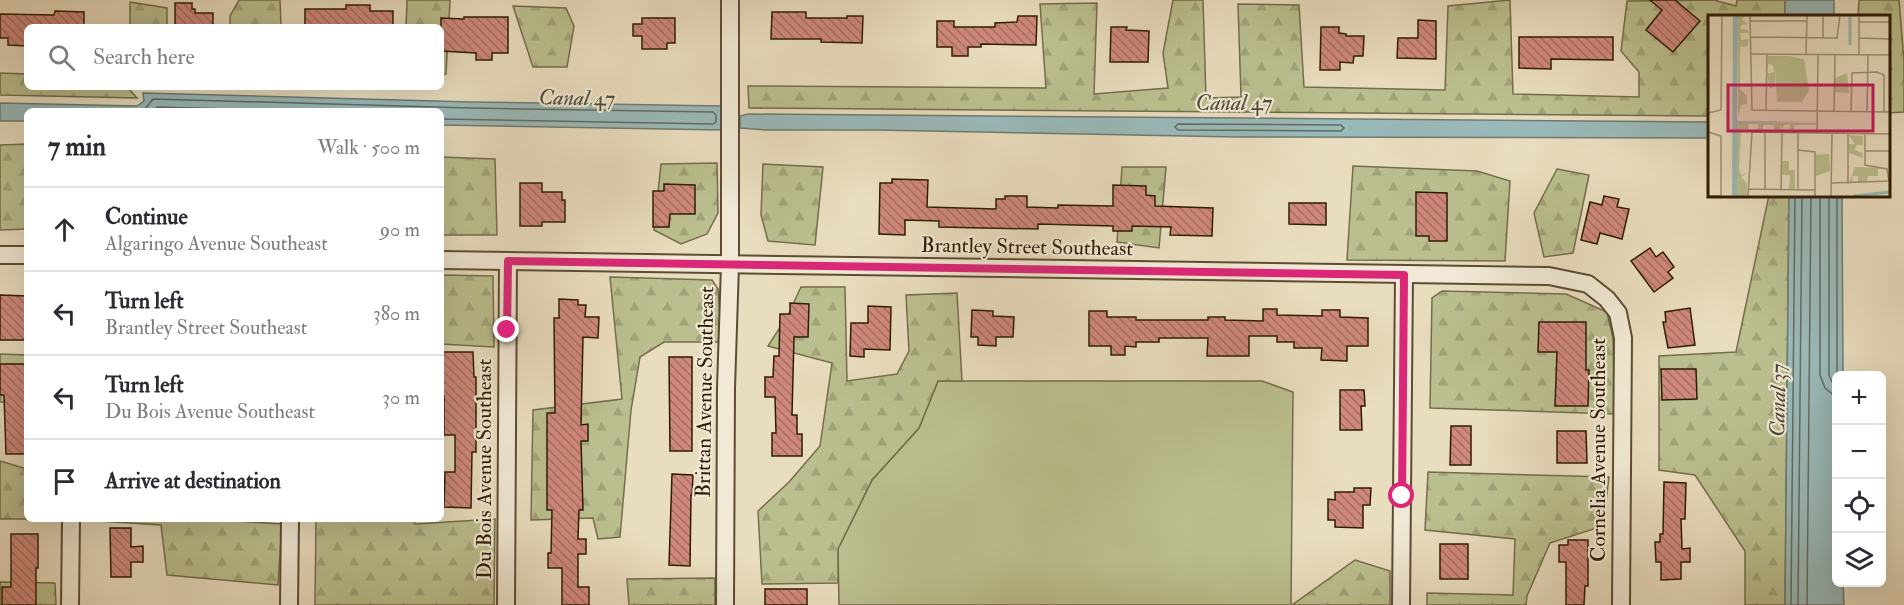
<!DOCTYPE html>
<html lang="en">
<head>
<meta charset="utf-8">
<style>
	:root { --surface:#fff; --page:#f2f2f3; --text:#2b2b33; --muted:#7c7c81; --line:#e1e1e2 }
	body { margin:0; font-family:"IM FELL Double Pica",serif; background:var(--page); color:var(--text) }
	.controls { position:absolute; right:18px; bottom:18px; display:grid; overflow:hidden; border-radius:9px; box-shadow:0 6px 24px #0002 }
	.controls button { width:54px; height:54px; display:grid; place-items:center; padding:0; border:0; border-bottom:2px solid var(--line); background:var(--surface); color:var(--text); font:30px sans-serif }
	.stop { position:absolute; width:18px; height:18px; margin:-14px; border:4px solid #db2777; border-radius:50%; background:#fff }
	.stop.end { background:#db2777; border-color:#fff; box-shadow:0 2px 6px #0008 }
	.list { margin:0; padding:0; list-style:none }
	h2 { display:flex; justify-content:space-between; align-items:center; height:78px; margin:0; padding:0 24px; font-size:26px }
	h2 small { font-size:20px; font-weight:400; color:var(--muted) }
	.list li { display:grid; grid-template-columns:39px 1fr auto; gap:18px; align-items:center; box-sizing:border-box; height:84px; padding:0 24px; border-top:2px solid var(--line) }
	.list b { display:block; font-size:22px; white-space:nowrap }
	.list p { margin:0; font-size:20px; white-space:nowrap; color:var(--muted) }
	.list em { font-size:20px; font-style:normal; color:var(--muted) }
	.icon { flex:none; width:33px; height:33px; fill:none; stroke:currentColor; stroke-width:2; stroke-linecap:round; stroke-linejoin:round }
	.map { position:relative; flex:none; width:1904px; height:605px; overflow:hidden }
	.search { position:absolute; background:var(--surface); box-shadow:0 6px 24px #0002; left:24px; top:24px; width:420px; height:66px; display:flex; align-items:center; gap:15px; box-sizing:border-box; padding:0 21px; border-radius:9px; color:var(--muted); font-size:22px }
	.panel { position:absolute; background:var(--surface); box-shadow:0 6px 24px #0002; left:24px; top:108px; width:420px; height:414px; border-radius:9px }
	.map>svg:first-child { display:block }
	.grass { fill:#bbbf8f; stroke:#746e4a; stroke-width:1.5 }
	.forest { fill:url(#forest-firs); stroke:#746e4a; stroke-width:1.5 }
	.water { fill:#9ababa; stroke:#6f7b71; stroke-width:1.5 }
	.lines { fill:none; stroke-linecap:round; stroke-linejoin:round }
	.shore { stroke:#646b5f; stroke-width:1.5 }
	.building { fill:url(#building-back-hatch); stroke:#2e1c04; stroke-width:1.5 }
	.street-casing { stroke:#5d4c33; stroke-width:20 }
	.street { stroke:#f1e9d5; stroke-width:16 }
	.route { stroke:#db2777; stroke-width:8 }
	.labels { text-anchor:middle; dominant-baseline:central; stroke-width:4.5; stroke-linejoin:round; paint-order:stroke }
	.street-label { font-size:21px; fill:#2e1c04; stroke:#f1e9d5 }
	.water-label { font-size:22px; font-style:italic; fill:#4e4b3b; stroke:#f1e9d5 }
	.inset-river { fill:none; stroke:#9ababa; stroke-width:3 }
	.inset-road { fill:none; stroke:#9e9074; stroke-width:1.5 }
	.view { fill:#c2185b; fill-opacity:0.15; stroke:#c2185b; stroke-width:3 }
	.inset-edge { fill:none; stroke:#2e1c04; stroke-width:3 }
</style>
</head>
<body>
<div class="map">
<svg width="1904" height="605" viewBox="0 0 1904 605">
	<defs>
		<pattern id="forest-firs" width="22" height="20" patternUnits="userSpaceOnUse" patternTransform="scale(1.5)"><rect width="22" height="20" fill="#bbbf8f"/><path d="M5 1l3.5 6h-7zM16 11l3.5 6h-7z" fill="#a1a47a"/></pattern>
		<pattern id="building-back-hatch" width="6" height="6" patternUnits="userSpaceOnUse" patternTransform="scale(1.5)"><rect width="6" height="6" fill="#cf887c"/><path d="M-1 5l2 2M0 0l6 6M5-1l2 2" fill="none" stroke="#a86e63"/></pattern>
	</defs>
	<rect width="100%" height="100%" fill="#e9ddbf"/>
	<filter id="stains"><feTurbulence type="fractalNoise" baseFrequency=".00333" numOctaves="4"/><feColorMatrix values="0 0 0 0 .2 0 0 0 0 .09 0 0 0 0 .02 0 0 0 .5 -.17"/></filter>
	<radialGradient id="worn" r=".72"><stop offset=".6" stop-color="#630" stop-opacity="0"/><stop offset="1" stop-color="#630" stop-opacity=".3"/></radialGradient>
	<polygon class="grass" points="938,381 1262,381 1293,392 1291,605 839,605 838,549 872,480 919,428"/>
	<g class="forest">
		<polygon points="239,0 280,0 281,27 230,27 230,16"/>
		<polygon points="407,0 450,0 446,74 441,75 441,27 406,27"/>
		<polygon points="1173,0 1203,0 1206,98 1241,97 1238,4 1299,5 1304,87 1445,90 1448,6 1510,0 1513,94 1639,97 1639,72 1621,51 1627,1 1714,0 1736,6 1737,0 1785,0 1785,16 1709,16 1709,116 749,108 748,86 1046,88 1040,4 1097,3 1094,94 1168,88 1163,53"/>
		<polygon points="1859,0 1899,0 1904,61 1904,112 1888,113 1888,16 1858,16"/>
		<polygon points="130,2 167,8 167,27 130,27"/>
		<polygon points="513,6 566,8 574,26 567,67 533,67"/>
		<polygon points="0,73 27,74 27,87 127,87 137,98 0,95"/>
		<polygon points="27,144 27,229 0,230 0,145"/>
		<polygon points="441,157 495,159 497,235 441,235"/>
		<polygon points="717,163 718,213 707,234 681,244 654,230 661,164"/>
		<polygon points="763,164 823,167 815,245 768,241 761,215"/>
		<polygon points="1353,166 1477,171 1510,181 1505,261 1347,260"/>
		<polygon points="1122,167 1166,167 1159,248 1117,242"/>
		<polygon points="1557,169 1589,175 1573,253 1544,257 1534,213"/>
		<polygon points="1769,195 1789,195 1785,605 1745,605 1745,551 1695,475 1659,470 1659,356 1736,352"/>
		<polygon points="441,275 493,276 494,347 441,344"/>
		<polygon points="610,277 712,280 718,289 722,342 664,342 640,357 631,410 620,537 598,539 593,518 531,520 533,410 622,399"/>
		<polygon points="801,287 845,287 847,381 897,374 909,351 906,295 957,293 962,381 938,381 919,428 872,480 838,549 838,583 762,584 758,511 789,482 820,446 832,363 768,346 788,315"/>
		<polygon points="1442,291 1566,294 1607,312 1613,338 1615,414 1430,408 1432,298"/>
		<polygon points="0,354 27,355 27,403 0,402"/>
		<polygon points="0,461 27,469 27,519 0,519"/>
		<polygon points="1428,472 1609,477 1603,526 1550,543 1527,596 1526,605 1427,605 1427,593 1513,595 1515,539 1425,530"/>
		<polygon points="99,519 206,519 282,524 278,585 167,575 161,525 99,521"/>
		<polygon points="316,519 413,519 415,524 495,519 494,605 315,605"/>
		<polygon points="1355,560 1390,571 1390,605 1292,605"/>
		<polygon points="715,578 715,605 629,605 627,579"/>
		<polygon points="0,582 55,583 56,605 0,605"/>
	</g>
	<g class="water">
		<rect x="1785" y="0" width="49" height="16"/>
		<polygon points="143,93 471,102 722,106 722,130 441,125 441,111 27,111 27,121 0,121 0,103 137,106 144,101"/>
		<polygon points="748,114 1709,122 1709,138 1237,137 877,130 766,130 740,128 740,116"/>
		<polygon points="1789,195 1842,195 1843,375 1836,376 1836,582 1843,583 1844,605 1785,605"/>
	</g>
	<g class="lines">
		<g class="shore">
			<polyline points="140,111 145,109 153,99 470,108 713,112 716,115 716,122 713,124 441,119"/>
			<polyline points="153,111 157,107 304,111"/>
			<polyline points="27,115 26,112 29,110 97,111"/>
			<polygon points="1178,124 1341,125 1344,128 1341,131 1178,130 1175,127"/>
			<polyline points="1820,195 1820,375 1825,388 1836,397"/>
			<polyline points="1829,195 1829,375 1832,382 1836,387"/>
			<polyline points="1837,195 1837,376"/>
			<polyline points="1791,605 1795,195"/>
			<polyline points="1798,605 1802,195"/>
			<polyline points="1807,605 1811,195"/>
		</g>
	</g>
	<g class="building">
		<polygon points="1650,0 1675,0 1700,21 1673,52 1646,30 1662,10"/>
		<polygon points="175,3 192,3 192,9 195,9 195,13 213,13 213,27 175,27"/>
		<polygon points="346,5 370,5 370,11 393,11 393,27 305,27 305,9 346,9"/>
		<polygon points="55,11 84,12 84,27 27,27 27,46 8,45 8,38 0,38 0,14 54,15"/>
		<polygon points="772,12 806,12 806,18 847,18 847,16 863,16 862,43 821,42 821,39 771,39"/>
		<polygon points="1018,16 1037,16 1036,45 981,44 981,47 968,47 968,56 952,56 952,47 937,47 937,21 954,21 954,27 995,27 995,23 1017,22"/>
		<polygon points="464,17 508,17 508,53 492,53 492,60 476,60 476,53 441,51 441,18 464,19"/>
		<polygon points="642,18 675,18 675,43 667,43 667,49 642,49 642,36 633,36 633,24 642,24"/>
		<polygon points="1418,20 1436,21 1436,59 1397,58 1398,38 1418,38"/>
		<polygon points="1111,27 1127,27 1126,30 1149,31 1148,62 1110,62"/>
		<polygon points="1321,27 1339,27 1339,33 1346,34 1346,36 1364,36 1363,56 1354,56 1353,63 1340,62 1340,70 1320,70"/>
		<polygon points="1519,37 1613,37 1613,60 1551,59 1551,69 1519,68"/>
		<polygon points="892,179 928,180 927,207 996,209 996,199 1005,199 1005,196 1027,196 1027,207 1058,208 1058,205 1113,206 1113,185 1146,186 1146,195 1155,196 1155,206 1213,208 1212,236 1170,235 1171,227 1132,226 1132,231 1113,231 1113,226 1038,224 1038,229 983,228 939,227 939,221 905,220 905,235 879,234 880,183 892,183"/>
		<polygon points="520,183 542,183 542,192 562,192 562,200 565,200 565,222 542,222 542,226 520,226"/>
		<polygon points="664,184 695,185 695,214 670,214 669,227 653,227 653,191 664,191"/>
		<polygon points="1416,192 1447,193 1447,241 1429,241 1429,236 1416,236"/>
		<polygon points="1604,196 1619,199 1617,207 1629,209 1622,239 1600,233 1597,244 1581,240 1590,202 1602,205"/>
		<polygon points="1289,203 1326,203 1326,225 1289,224"/>
		<polygon points="1650,248 1656,257 1663,252 1674,267 1668,272 1673,278 1654,292 1631,261"/>
		<polygon points="0,295 27,296 27,340 0,340"/>
		<polygon points="559,299 578,300 578,305 586,305 585,317 599,317 598,338 583,337 581,425 588,424 588,441 581,441 583,510 579,510 578,539 586,539 586,554 578,554 578,587 589,587 589,605 562,605 562,568 548,568 548,553 551,553 552,510 547,510 547,413 555,413 554,318 559,318"/>
		<polygon points="790,303 809,304 808,337 794,337 792,415 797,415 797,434 802,434 802,456 772,456 772,433 776,433 775,397 765,397 765,377 773,377 774,356 779,356 780,314 790,314"/>
		<polygon points="868,306 891,307 890,350 864,349 864,357 850,356 851,323 868,323"/>
		<polygon points="1690,308 1695,345 1668,348 1663,322 1666,322 1665,312"/>
		<polygon points="1263,309 1277,309 1277,315 1322,316 1322,310 1340,310 1340,317 1368,318 1368,346 1347,346 1347,361 1321,360 1322,348 1294,348 1294,342 1277,342 1277,336 1249,336 1249,356 1207,356 1208,338 1159,338 1159,342 1136,342 1136,347 1125,346 1125,355 1111,355 1111,346 1089,346 1089,311 1107,311 1107,317 1136,317 1136,320 1208,320 1208,317 1225,317 1225,320 1263,321"/>
		<polygon points="972,310 993,311 993,316 1014,317 1013,337 996,337 996,346 978,345 978,337 971,337"/>
		<polygon points="1539,322 1586,322 1586,370 1589,370 1588,406 1555,406 1557,352 1538,352"/>
		<polygon points="441,352 473,352 474,377 476,377 476,452 472,452 471,508 444,507 445,472 455,472 455,435 444,435 444,396 441,396"/>
		<polygon points="669,357 692,357 692,451 670,451"/>
		<polygon points="0,364 27,364 27,454 6,454 4,395 0,395"/>
		<polygon points="1661,369 1696,369 1697,399 1662,400"/>
		<polygon points="1340,390 1364,390 1365,406 1361,406 1362,430 1340,430"/>
		<polygon points="1451,426 1471,426 1471,465 1450,465"/>
		<polygon points="1557,431 1586,431 1587,463 1557,463"/>
		<polygon points="672,474 693,475 692,495 691,495 690,566 669,565"/>
		<polygon points="1664,482 1686,483 1685,519 1681,519 1682,549 1690,548 1690,562 1681,562 1681,579 1661,580 1661,562 1656,562 1655,542 1660,542 1660,534 1663,534"/>
		<polygon points="1354,488 1371,488 1370,505 1363,505 1363,528 1335,527 1335,520 1328,520 1328,499 1335,500 1335,492 1354,492"/>
		<polygon points="110,528 131,528 131,547 143,546 143,562 131,562 131,577 111,577"/>
		<polygon points="11,534 38,534 38,568 36,568 36,605 2,605 2,587 11,587"/>
		<polygon points="1568,540 1588,540 1588,586 1585,586 1584,605 1566,605 1566,562 1559,562 1559,545 1568,545"/>
		<rect x="1440" y="544" width="28" height="35"/>
		<rect x="765" y="589" width="42" height="16"/>
	</g>
	<g class="lines">
		<g class="street-casing">
			<g id="street">
				<polyline points="0,255 27,255"/>
				<polyline points="441,260 1549,276 1588,284 1607,299 1618,313 1623,338 1621,605"/>
				<polyline points="70,605 71,519"/>
				<polyline points="289,605 290,519"/>
				<polyline points="506,605 508,261"/>
				<polyline points="725,605 726,388 730,265 730,0"/>
				<polyline points="1401,605 1404,275"/>
			</g>
		</g>
		<use href="#street" class="street"/>
	</g>
	<g class="lines">
		<polyline class="route" points="507,330 508,261 1404,275 1402,496"/>
	</g>
	<g class="labels">
		<g class="street-label">
			<text transform="translate(1027 247) rotate(1)">Brantley Street Southeast</text>
			<text transform="translate(705 392) rotate(-89)">Brittan Avenue Southeast</text>
			<text transform="translate(1598 450) rotate(-90)">Cornelia Avenue Southeast</text>
			<text transform="translate(484 469) rotate(-90)">Du Bois Avenue Southeast</text>
		</g>
		<g class="water-label">
			<text transform="translate(577 98) rotate(1)">Canal 47</text>
			<text x="1234" y="103">Canal 47</text>
			<text transform="translate(1778 400) rotate(-89)">Canal 37</text>
		</g>
	</g>
	<g transform="translate(1708 15)">
		<rect width="182" height="182" fill="#e9ddbf"/>
		<path d="M81,41L96,44L101,75L94,87H69L67,53Z" fill="#bbbf8f"/>
		<path d="M30,0H37L34,5L40,9L33,10L32,14L40,15L41,18H32L33,25L40,24V31L32,32V74L39,81V89L33,90L30,103ZM60,41H81L67,53V70L62,74L59,59L66,57L65,50L60,49ZM139,58L141,78L127,77V63ZM29,107L108,108V110H86V116H81L82,109L76,110L73,117V109L71,116H66V110H55V116H50V109H40L41,116H33L31,154L33,160L39,158L33,162L39,168V181H29ZM141,120L155,121V130H148L147,135L154,138L155,143L141,138V129H147ZM121,139L122,156L108,161V140ZM74,146H81V155H87V174H81L82,160H74ZM147,152L170,153V161H160L159,167L150,168V161H144L145,167L141,168Z" fill="#bbbf8f"/>
		<path d="M25,0H30L29,106L109,107L29,108V181H24Z" fill="#9ababa"/>
		<path class="inset-river" d="M142,0V30M145,181L182,177"/>
		<path class="inset-road" d="M42,0L44,95L182,97M42,6H98M151,7H182M42,22L129,23L132,0M115,23V0M151,23L182,24M42,39L182,40M98,39L99,0M151,40V0M58,95L59,39M126,96L127,40M143,97L144,58L169,57L176,60V97M159,97L160,40M0,98L13,95L14,0M0,117L13,121V181H0M109,118L110,39M157,119V150L179,154L181,166M90,135L107,137V181M157,136H182M123,168L182,166M140,169V119M40,174L107,175M57,174V117M73,175L74,118M90,175V118M40,181L44,117L182,119M123,181L124,118"/>
		<path class="view" d="M20,70H165V116H20Z"/>
		<rect width="182" height="182" class="inset-edge"/>
	</g>
	<rect width="100%" height="100%" filter="url(#stains)"/>
	<rect width="100%" height="100%" fill="url(#worn)"/>
</svg>
<div class="controls">
<button>+</button>
<button>−</button>
<button><svg class="icon" aria-label="locate" viewBox="0 0 24 24"><circle cx="12" cy="12" r="6"/><path d="M12 2v4M12 18v4M2 12h4M18 12h4"/></svg></button>
<button><svg class="icon" aria-label="layers" viewBox="0 0 24 24"><path d="M12 4l9 5-9 5-9-5zM3 14l9 5 9-5"/></svg></button>
</div>
<div class="stop" style="left:1402px;top:496px"></div>
<div class="stop end" style="left:507px;top:330px"></div>
<div class="search"><svg class="icon" aria-label="search" viewBox="0 0 24 24"><circle cx="10" cy="10" r="6"/><path d="M15 15l6 6"/></svg>Search here</div>
<section class="panel">
<h2>7 min<small>Walk · 500 m</small></h2>
<ul class="list">
<li><svg class="icon" aria-label="ahead" viewBox="0 0 24 24"><path d="M12 20V5M6 11l6-6 6 6"/></svg><div><b>Continue</b><p>Algaringo Avenue Southeast</p></div><em>90 m</em></li>
<li><svg class="icon" aria-label="left" viewBox="0 0 24 24"><path d="M17 20v-9H6M10 6l-5 5 5 5"/></svg><div><b>Turn left</b><p>Brantley Street Southeast</p></div><em>380 m</em></li>
<li><svg class="icon" aria-label="left" viewBox="0 0 24 24"><path d="M17 20v-9H6M10 6l-5 5 5 5"/></svg><div><b>Turn left</b><p>Du Bois Avenue Southeast</p></div><em>30 m</em></li>
<li><svg class="icon" aria-label="arrive" viewBox="0 0 24 24"><path d="M6 21V4h12l-3 4 3 4H6"/></svg><div><b>Arrive at destination</b></div></li>
</ul>
</section>
</div>
</body>
</html>
